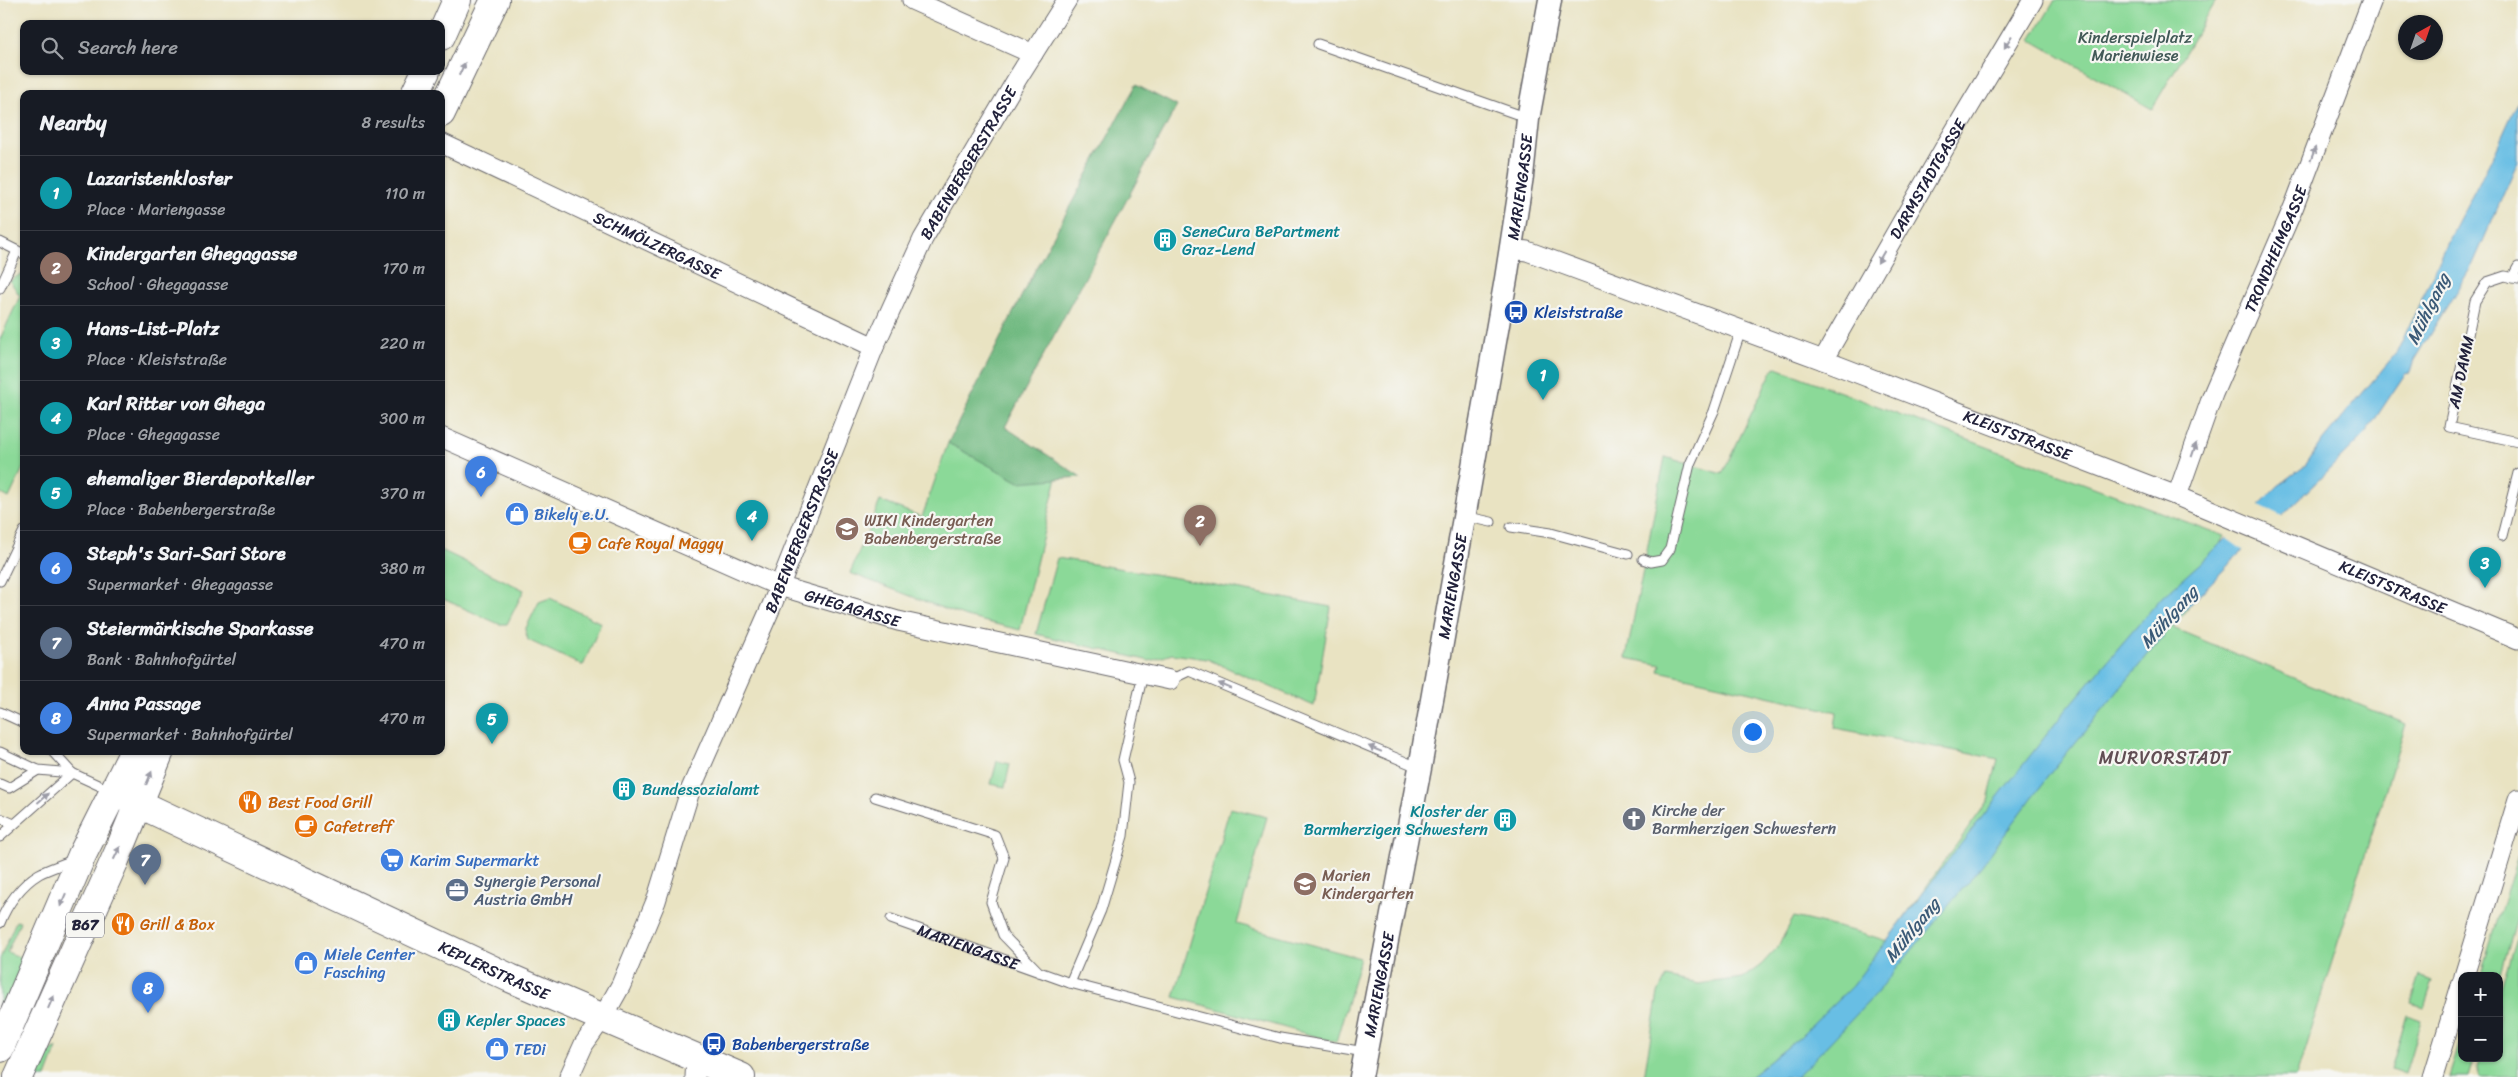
<!DOCTYPE html>
<html lang="en">
<head>
<meta charset="utf-8">
<style>
	:root { --surface:#171b24; --page:#242831; --text:#f1f3f6; --muted:#9ea1a6; --line:#363941; --accent:#d1495b }
	body { margin:0; font-family:Sriracha,sans-serif; background:var(--page); color:var(--text) }
	.controls { position:absolute; right:15px; bottom:15px; display:grid; overflow:hidden; border-radius:10px; box-shadow:0 1px 4px #0004 }
	.controls button { width:45px; height:45px; display:grid; place-items:center; padding:0; border:0; border-bottom:1px solid var(--line); background:var(--surface); color:var(--text); font:25px sans-serif }
	.compass { position:absolute; left:2398px; top:15px; width:45px; height:45px; border-radius:50%; background:var(--surface); box-shadow:0 1px 4px #0004; rotate:40deg }
	.you { position:absolute; left:1752px; top:731px; width:18px; height:18px; margin:-12px; border:4px solid #fff; border-radius:50%; background:#1a73e8; box-shadow:0 0 0 8px #1a73e833 }
	.badge { display:grid; place-items:center; width:32px; height:32px; border-radius:50%; background:var(--accent); color:#fff; font-size:16px; font-weight:700 }
	.pin { position:absolute; translate:-50% -41px; filter:drop-shadow(0 1px 2px #0008) }
	.pin::after { content:''; position:absolute; top:26px; width:18px; height:15px; background:inherit; clip-path:polygon(0 0,100% 0,50% 100%) }
	.list { margin:0; padding:0; list-style:none }
	h2 { display:flex; justify-content:space-between; align-items:center; height:65px; margin:0; padding:0 20px; font-size:21px }
	h2 small { font-size:16px; font-weight:400; color:var(--muted) }
	.list li { display:grid; grid-template-columns:32px 1fr auto; gap:15px; align-items:center; box-sizing:border-box; height:75px; padding:0 20px; border-top:1px solid var(--line) }
	.list b { display:block; font-size:19px; white-space:nowrap }
	.list p { margin:0; font-size:16px; white-space:nowrap; color:var(--muted) }
	.list em { font-size:16px; font-style:normal; color:var(--muted) }
	.icon { flex:none; width:28px; height:28px; fill:none; stroke:currentColor; stroke-width:2; stroke-linecap:round; stroke-linejoin:round }
	.map { position:relative; flex:none; width:2518px; height:1077px; overflow:hidden }
	.search { position:absolute; background:var(--surface); box-shadow:0 1px 4px #0004; left:20px; top:20px; width:425px; height:55px; display:flex; align-items:center; gap:12px; box-sizing:border-box; padding:0 18px; border-radius:10px; color:var(--muted); font-size:19px }
	.panel { position:absolute; background:var(--surface); box-shadow:0 1px 4px #0004; left:20px; top:90px; width:425px; height:665px; border-radius:10px }
	.map>svg:first-child { display:block }
	.green { fill:#8bd998; stroke:#567e6a }
	.forest { fill:#70b980; stroke:#496e5e }
	.water { fill:#68bee4; stroke:#457090 }
	.pier { fill:#e9e3c2 }
	.lines { fill:none; stroke-linecap:round; stroke-linejoin:round }
	.service-casing { stroke:#68666a; stroke-width:11 }
	.minor-casing { stroke:#68666a; stroke-width:21 }
	.tertiary-casing { stroke:#68666a; stroke-width:25 }
	.primary-casing { stroke:#68666a; stroke-width:30 }
	.service { stroke:#fff; stroke-width:9 }
	.minor { stroke:#fff; stroke-width:19 }
	.tertiary { stroke:#fff; stroke-width:22 }
	.primary { stroke:#fff; stroke-width:28 }
	.oneway { fill:#9c9ca7 }
	.labels { text-anchor:middle; dominant-baseline:central; stroke-width:4.5; stroke-linejoin:round; paint-order:stroke }
	.shield { fill:#f6f6f2; stroke:#626272; stroke-width:1 }
	.shield-label { font-size:15px; font-weight:bold; fill:#22223b }
	.park-label { font-size:16px; fill:#425957; stroke:#f6f6f2 }
	.street-label { font-size:16px; fill:#22223b; stroke:#f6f6f2 }
	.culture-label { font-size:16px; fill:#0d838f; stroke:#f6f6f2; text-anchor:start }
	.transit-label { font-size:16px; fill:#164399; stroke:#f6f6f2; text-anchor:start }
	.shop-label { font-size:16px; fill:#366cbe; stroke:#f6f6f2; text-anchor:start }
	.education-label { font-size:16px; fill:#785e54; stroke:#f6f6f2; text-anchor:start }
	.food-label { font-size:16px; fill:#c56008; stroke:#f6f6f2; text-anchor:start }
	.worship-label { font-size:16px; fill:#5b616d; stroke:#f6f6f2; text-anchor:start }
	.service-label { font-size:16px; fill:#4e5e75; stroke:#f6f6f2; text-anchor:start }
	.water-label { font-size:18px; font-style:italic; fill:#3a5976; stroke:#f6f6f2 }
	.neighbourhood-label { font-size:18px; letter-spacing:1px; fill:#604e53; stroke:#f6f6f2 }
</style>
</head>
<body>
<div class="map">
<svg width="2518" height="1077" viewBox="0 0 2518 1077">
	<rect width="100%" height="100%" fill="#f6f6f2"/>
	<filter id="ink" filterUnits="userSpaceOnUse"><feTurbulence type="fractalNoise" baseFrequency=".02" numOctaves="2"/><feDisplacementMap in="SourceGraphic" scale="10" xChannelSelector="R" yChannelSelector="G"/><feConvolveMatrix kernelMatrix="1 2 1 2 8 2 1 2 1" color-interpolation-filters="sRGB"/></filter>
	<filter id="wash" filterUnits="userSpaceOnUse"><feTurbulence type="fractalNoise" baseFrequency=".0096" numOctaves="4" result="noise"/><feDisplacementMap in="SourceGraphic" scale="20" xChannelSelector="R" yChannelSelector="G"/><feGaussianBlur stdDeviation="1.12" result="paint"/><feColorMatrix in="noise" values="0 0 0 0 0 0 0 0 0 0 0 0 0 0 0 0 0 1.4 0 .05"/><feComposite in="paint" operator="in"/></filter>
	<g filter="url(#wash)">
		<rect width="100%" height="100%" fill="#e9e3c2"/>
		<g class="green">
			<polygon points="2055,0 2216,0 2152,109 2031,40"/>
			<polygon points="24,272 24,466 9,498 0,493 0,339 20,296 10,281"/>
			<polygon points="1774,367 2224,536 2187,610 2173,628 2406,724 2296,1077 1644,1077 1658,993 1666,977 1698,984 1743,978 1761,965 1777,948 1794,917 1862,933 1887,941 1988,801 1998,759 1835,728 1837,712 1659,671 1661,665 1626,658 1665,457 1722,474"/>
			<polygon points="948,443 1058,473 1020,630 966,617 850,573 880,501 922,517"/>
			<polygon points="441,550 524,590 507,624 499,624 441,598"/>
			<polygon points="1057,558 1183,579 1331,607 1314,706 1207,659 1172,654 1150,661 1036,634"/>
			<polygon points="550,598 601,623 583,666 528,640 525,630 539,602"/>
			<polygon points="997,761 1010,764 1005,787 991,784"/>
			<polygon points="1230,808 1267,817 1237,924 1360,958 1336,1042 1174,997"/>
			<polygon points="2518,855 2518,911 2499,976 2480,976"/>
			<polygon points="16,921 20,922 7,952 22,958 36,924 41,926 0,1023 0,959"/>
			<polygon points="2518,931 2518,1077 2480,1077 2477,1068 2480,1058 2499,1058 2499,994"/>
			<polygon points="2420,975 2433,980 2424,1008 2411,1004"/>
			<polygon points="2407,1015 2421,1020 2405,1074 2391,1069"/>
			<polygon points="2462,1036 2462,1058 2475,1058 2469,1077 2449,1077"/>
			<polygon points="57,1048 46,1077 36,1077 46,1054"/>
		</g>
		<polygon class="forest" points="1136,85 1177,106 1005,427 1081,477 1019,482 948,443 1028,283"/>
		<polygon class="water" points="2518,101 2518,161 2473,264 2414,360 2410,373 2405,374 2365,434 2282,516 2237,556 2184,611 2052,771 1982,865 1875,995 1797,1077 1750,1077 1799,1038 1852,986 1943,867 2062,715 2120,646 2162,597 2206,558 2278,486 2305,466 2318,446 2397,352 2450,238 2495,152"/>
		<polygon class="pier" points="2257,504 2282,516 2282,520 2249,549 2243,550 2226,538 2228,533"/>
	</g>
	<g filter="url(#ink)">
		<g class="lines">
			<g class="service-casing">
				<g id="service">
					<polyline points="1318,44 1528,118"/>
					<polyline points="0,242 24,254"/>
					<polyline points="2512,278 2518,267"/>
					<polyline points="2518,279 2505,276 2487,282 2475,301 2449,427 2518,442"/>
					<polyline points="0,288 17,251"/>
					<polyline points="1464,516 1491,522"/>
					<polyline points="1511,527 1551,533 1628,554"/>
					<polyline points="2502,536 2518,473"/>
					<polyline points="1643,559 1651,562 1662,560 1670,549 1690,464 1714,411 1741,330"/>
					<polyline points="0,581 24,531"/>
					<polyline points="1170,680 1189,671 1420,768"/>
					<polyline points="0,712 24,723"/>
					<polyline points="52,751 72,773 111,791"/>
					<polyline points="0,752 38,770 72,773"/>
					<polyline points="0,784 9,788 38,770"/>
					<polyline points="875,797 995,835 1004,858 991,902 1003,935 1039,972"/>
					<polyline points="0,818 14,824"/>
					<polyline points="0,837 72,773"/>
					<path id="s1" d="M891,919L1070,983L1280,1038L1365,1052"/>
					<path d="M0,923C7,904 22,884 39,874C50,868 62,865 72,860"/>
					<polyline points="1070,983 1101,910 1123,836 1129,782 1123,760 1143,674"/>
				</g>
			</g>
			<g class="minor-casing">
				<g id="minor">
					<polyline points="912,0 1033,54"/>
					<path id="s2" d="M441,143L874,347"/>
					<path id="s3" d="M1511,249L1527,251L1823,360L2177,496L2518,639"/>
					<path id="s4" d="M1823,360L1944,149L2033,0"/>
					<path id="s5" d="M441,437L779,586L898,621L1170,680"/>
					<path id="s6" d="M2177,496L2213,394L2294,206L2372,0"/>
					<polyline points="2464,976 2518,799"/>
					<path id="s7" d="M569,1077L584,1044L603,1017L621,985L656,901L690,791L772,605L874,347L923,239L1017,79L1067,0"/>
					<polyline points="695,1077 696,1059"/>
					<polyline points="2433,1077 2462,982"/>
				</g>
			</g>
			<g class="tertiary-casing">
				<g id="tertiary">
					<path id="s8" d="M1361,1077L1420,768L1506,279L1522,176L1528,119L1550,0"/>
				</g>
			</g>
			<g class="primary-casing">
				<g id="primary">
					<polyline points="441,36 457,0"/>
					<polyline points="415,94 426,71"/>
					<polyline points="441,113 495,0"/>
					<path id="s9" d="M114,792L510,978L741,1077"/>
					<polyline points="0,1048 82,855 134,751"/>
					<polyline points="18,1077 119,851 160,751"/>
				</g>
			</g>
			<use href="#service" class="service"/>
			<use href="#minor" class="minor"/>
			<use href="#tertiary" class="tertiary"/>
			<use href="#primary" class="primary"/>
		</g>
		<defs><path id="oneway-solid" d="M-6-.8H1V-3.2L6.5 0L1 3.2V.8H-6Z" transform="scale(1.25)"/></defs>
		<g class="oneway">
			<use href="#oneway-solid" transform="translate(2008 42) rotate(121)"/>
			<use href="#oneway-solid" transform="translate(462 69) rotate(-65)"/>
			<use href="#oneway-solid" transform="translate(2313 154) rotate(-70)"/>
			<use href="#oneway-solid" transform="translate(1881 257) rotate(120)"/>
			<use href="#oneway-solid" transform="translate(2194 450) rotate(-71)"/>
			<use href="#oneway-solid" transform="translate(1225 686) rotate(-157)"/>
			<use href="#oneway-solid" transform="translate(1375 749) rotate(-157)"/>
			<use href="#oneway-solid" transform="translate(149 778) rotate(-67)"/>
			<use href="#oneway-solid" transform="translate(43 798) rotate(-42)"/>
			<use href="#oneway-solid" transform="translate(117 853) rotate(-64)"/>
			<use href="#oneway-solid" transform="translate(63 900) rotate(113)"/>
			<use href="#oneway-solid" transform="translate(51 1002) rotate(-66)"/>
		</g>
	</g>
	<defs>
		<g id="building-disc" transform="scale(1.25)"><circle r="9.5" fill="#0f9aa8" stroke="#f6f6f2"/><path d="M-4-6H4V6H1V3H-1V6H-4ZM-2.5-4.3h1.7v1.8h-1.7ZM.8-4.3h1.7v1.8H.8ZM-2.5-1h1.7V.8h-1.7ZM.8-1h1.7V.8H.8Z" fill="#fff"/></g>
		<g id="bus-disc" transform="scale(1.25)"><circle r="9.5" fill="#1a4fb4" stroke="#f6f6f2"/><path d="M-5-6H5V4H4V6H2V4H-2V6H-4V4H-5ZM-3.5-4V0h7V-4ZM-3.5 1.2v1.5H-2V1.2ZM2 1.2v1.5H3.5V1.2Z" fill="#fff"/></g>
		<g id="shop-disc" transform="scale(1.25)"><circle r="9.5" fill="#3f7fe0" stroke="#f6f6f2"/><path d="M-5-2.5h2.3a2.7 3.5 0 0 1 5.4 0H5L5.5 6h-11ZM-1.5-2.5h3a1.5 2.3 0 0 0-3 0Z" fill="#fff"/></g>
		<g id="school-disc" transform="scale(1.25)"><circle r="9.5" fill="#8d6e63" stroke="#f6f6f2"/><path d="M0-5L7-2L0 1L-7-2ZM-4 1L0 2.5L4 1V4Q0 6-4 4Z" fill="#fff"/></g>
		<g id="cafe-disc" transform="scale(1.25)"><circle r="9.5" fill="#e8710a" stroke="#f6f6f2"/><path d="M-5.5-4.5H6V0H3Q3 3.5 0 3.5H-2.5Q-5.5 3.5-5.5 0ZM3-3.2v2h1.7v-2ZM-6 4.5H4V6H-6Z" fill="#fff"/></g>
		<g id="restaurant-disc" transform="scale(1.25)"><circle r="9.5" fill="#e8710a" stroke="#f6f6f2"/><path d="M-5-6h1v4h1v-4h1v4h1v-4h1v5L-1.5 .5V6h-2V.5L-5-1ZM5-6V6H3V1.5H1.5Q1.5-4 5-6Z" fill="#fff"/></g>
		<g id="church-disc" transform="scale(1.25)"><circle r="9.5" fill="#6b7280" stroke="#f6f6f2"/><path d="M-1.2-6h2.4v3.5h3.3v2.4h-3.3V6h-2.4V-.1h-3.3v-2.4h3.3Z" fill="#fff"/></g>
		<g id="supermarket-disc" transform="scale(1.25)"><circle r="9.5" fill="#3f7fe0" stroke="#f6f6f2"/><path d="M-6-5.5h2.5l.6 2H6L4.5 2H-2.5L-4.4-4H-6ZM-1.5 3.2a1.3 1.3 0 1 0 .1 0ZM3 3.2a1.3 1.3 0 1 0 .1 0Z" fill="#fff"/></g>
		<g id="office-disc" transform="scale(1.25)"><circle r="9.5" fill="#5c6f8a" stroke="#f6f6f2"/><path d="M-6-3h4V-5.5h4V-3h4V5H-6ZM-1-4.5V-3h2v-1.5ZM-6 0V1H6V0Z" fill="#fff"/></g>
	</defs>
	<g fill-rule="evenodd">
		<use href="#building-disc" x="1165" y="240"/>
		<use href="#bus-disc" x="1516" y="312"/>
		<use href="#shop-disc" x="517" y="514"/>
		<use href="#school-disc" x="847" y="529"/>
		<use href="#cafe-disc" x="580" y="543"/>
		<use href="#building-disc" x="624" y="789"/>
		<use href="#restaurant-disc" x="250" y="802"/>
		<use href="#church-disc" x="1634" y="819"/>
		<use href="#building-disc" x="1505" y="820"/>
		<use href="#cafe-disc" x="306" y="826"/>
		<use href="#supermarket-disc" x="392" y="860"/>
		<use href="#school-disc" x="1305" y="884"/>
		<use href="#office-disc" x="457" y="890"/>
		<use href="#restaurant-disc" x="123" y="924"/>
		<use href="#shop-disc" x="306" y="963"/>
		<use href="#building-disc" x="449" y="1020"/>
		<use href="#bus-disc" x="714" y="1044"/>
		<use href="#shop-disc" x="497" y="1049"/>
	</g>
	<g class="labels">
		<rect class="shield" x="66" y="912.5" width="38" height="25" rx="4"/>
		<g class="shield-label">
			<text x="85" y="925">B67</text>
		</g>
		<g class="park-label">
			<text x="2135" y="37">Kinderspielplatz<tspan x="2135" dy="18">Marienwiese</tspan></text>
		</g>
		<g class="street-label">
			<text stroke="none"><textPath href="#s7" startOffset="1000">BABENBERGERSTRASSE</textPath></text>
			<text stroke="none"><textPath href="#s4" startOffset="209">DARMSTADTGASSE</textPath></text>
			<text stroke="none"><textPath href="#s8" startOffset="904">MARIENGASSE</textPath></text>
			<text stroke="none"><textPath href="#s2" startOffset="239">SCHMÖLZERGASSE</textPath></text>
			<text stroke="none"><textPath href="#s6" startOffset="266">TRONDHEIMGASSE</textPath></text>
			<text transform="translate(2461 372) rotate(-78)">AM DAMM</text>
			<text stroke="none"><textPath href="#s3" startOffset="540">KLEISTSTRASSE</textPath></text>
			<text stroke="none"><textPath href="#s7" startOffset="595">BABENBERGERSTRASSE</textPath></text>
			<text stroke="none"><textPath href="#s8" startOffset="499">MARIENGASSE</textPath></text>
			<text stroke="none"><textPath href="#s3" startOffset="945">KLEISTSTRASSE</textPath></text>
			<text stroke="none"><textPath href="#s5" startOffset="446">GHEGAGASSE</textPath></text>
			<text stroke="none"><textPath href="#s1" startOffset="82">MARIENGASSE</textPath></text>
			<text stroke="none"><textPath href="#s9" startOffset="420">KEPLERSTRASSE</textPath></text>
			<text stroke="none"><textPath href="#s8" startOffset="94">MARIENGASSE</textPath></text>
		</g>
		<g class="culture-label">
			<text x="1182" y="231">SeneCura BePartment<tspan x="1182" dy="18">Graz-Lend</tspan></text>
			<text x="642" y="789">Bundessozialamt</text>
			<text x="1488" y="811" text-anchor="end">Kloster der<tspan x="1488" dy="18">Barmherzigen Schwestern</tspan></text>
			<text x="466" y="1020">Kepler Spaces</text>
		</g>
		<g class="transit-label">
			<text x="1534" y="312">Kleiststraße</text>
			<text x="732" y="1044">Babenbergerstraße</text>
		</g>
		<g class="shop-label">
			<text x="534" y="514">Bikely e.U.</text>
			<text x="410" y="860">Karim Supermarkt</text>
			<text x="324" y="954">Miele Center<tspan x="324" dy="18">Fasching</tspan></text>
			<text x="514" y="1049">TEDi</text>
		</g>
		<g class="education-label">
			<text x="864" y="520">WIKI Kindergarten<tspan x="864" dy="18">Babenbergerstraße</tspan></text>
			<text x="1322" y="875">Marien<tspan x="1322" dy="18">Kindergarten</tspan></text>
		</g>
		<g class="food-label">
			<text x="598" y="543">Cafe Royal Maggy</text>
			<text x="268" y="802">Best Food Grill</text>
			<text x="324" y="826">Cafetreff</text>
			<text x="140" y="924">Grill &amp; Box</text>
		</g>
		<g class="worship-label">
			<text x="1652" y="810">Kirche der<tspan x="1652" dy="18">Barmherzigen Schwestern</tspan></text>
		</g>
		<g class="service-label">
			<text x="474" y="881">Synergie Personal<tspan x="474" dy="18">Austria GmbH</tspan></text>
		</g>
		<g class="water-label">
			<text transform="translate(2428 309) rotate(-64)">Mühlgang</text>
			<text transform="translate(2169 617) rotate(-48)">Mühlgang</text>
			<text transform="translate(1912 930) rotate(-51)">Mühlgang</text>
		</g>
		<g class="neighbourhood-label">
			<text x="2165" y="758">MURVORSTADT</text>
		</g>
	</g>
</svg>
<div class="controls">
<button>+</button>
<button>−</button>
</div>
<svg class="compass" viewBox="-18 -18 36 36"><path d="M0-13l5 13h-10z" fill="#e53935"/><path d="M0 13l5-13h-10z" fill="#9ea1a6"/></svg>
<div class="you"></div>
<div class="pin badge" style="left:1543px;top:400px;background:#0f9aa8">1</div>
<div class="pin badge" style="left:1200px;top:546px;background:#8d6e63">2</div>
<div class="pin badge" style="left:2485px;top:588px;background:#0f9aa8">3</div>
<div class="pin badge" style="left:752px;top:541px;background:#0f9aa8">4</div>
<div class="pin badge" style="left:492px;top:744px;background:#0f9aa8">5</div>
<div class="pin badge" style="left:481px;top:497px;background:#3f7fe0">6</div>
<div class="pin badge" style="left:145px;top:885px;background:#5c6f8a">7</div>
<div class="pin badge" style="left:148px;top:1013px;background:#3f7fe0">8</div>
<div class="search"><svg class="icon" aria-label="search" viewBox="0 0 24 24"><circle cx="10" cy="10" r="6"/><path d="M15 15l6 6"/></svg>Search here</div>
<section class="panel">
<h2>Nearby<small>8 results</small></h2>
<ul class="list">
<li><span class="badge" style="background:#0f9aa8">1</span><div><b>Lazaristenkloster</b><p>Place · Mariengasse</p></div><em>110 m</em></li>
<li><span class="badge" style="background:#8d6e63">2</span><div><b>Kindergarten Ghegagasse</b><p>School · Ghegagasse</p></div><em>170 m</em></li>
<li><span class="badge" style="background:#0f9aa8">3</span><div><b>Hans-List-Platz</b><p>Place · Kleiststraße</p></div><em>220 m</em></li>
<li><span class="badge" style="background:#0f9aa8">4</span><div><b>Karl Ritter von Ghega</b><p>Place · Ghegagasse</p></div><em>300 m</em></li>
<li><span class="badge" style="background:#0f9aa8">5</span><div><b>ehemaliger Bierdepotkeller</b><p>Place · Babenbergerstraße</p></div><em>370 m</em></li>
<li><span class="badge" style="background:#3f7fe0">6</span><div><b>Steph's Sari-Sari Store</b><p>Supermarket · Ghegagasse</p></div><em>380 m</em></li>
<li><span class="badge" style="background:#5c6f8a">7</span><div><b>Steiermärkische Sparkasse</b><p>Bank · Bahnhofgürtel</p></div><em>470 m</em></li>
<li><span class="badge" style="background:#3f7fe0">8</span><div><b>Anna Passage</b><p>Supermarket · Bahnhofgürtel</p></div><em>470 m</em></li>
</ul>
</section>
</div>
</body>
</html>
